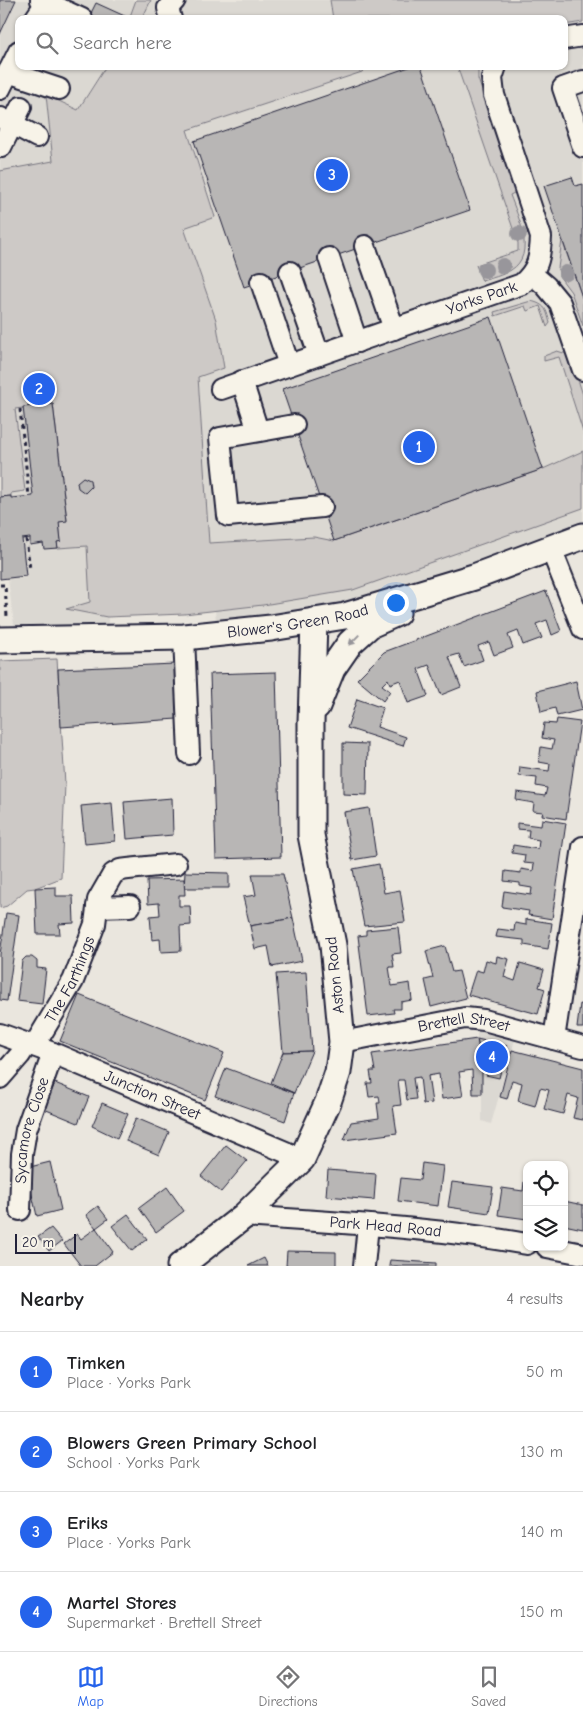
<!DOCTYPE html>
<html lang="en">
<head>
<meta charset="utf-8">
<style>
	:root { --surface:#fff; --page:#f2f2f2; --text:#202124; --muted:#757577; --line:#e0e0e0; --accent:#2563eb }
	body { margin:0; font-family:"Comic Neue",sans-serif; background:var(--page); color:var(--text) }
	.controls { position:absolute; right:15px; bottom:15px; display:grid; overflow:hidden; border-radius:10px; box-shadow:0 1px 4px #0004 }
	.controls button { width:45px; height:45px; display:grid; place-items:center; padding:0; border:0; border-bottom:1px solid var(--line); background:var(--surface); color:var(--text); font:25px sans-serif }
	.scale { position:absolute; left:15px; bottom:12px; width:61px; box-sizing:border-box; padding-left:5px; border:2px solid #22223b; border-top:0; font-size:14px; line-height:18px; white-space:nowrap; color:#22223b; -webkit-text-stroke:4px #f7f3e8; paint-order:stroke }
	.you { position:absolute; left:395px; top:602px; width:18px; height:18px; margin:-12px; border:4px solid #fff; border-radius:50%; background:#1a73e8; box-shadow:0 0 0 8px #1a73e833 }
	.badge { display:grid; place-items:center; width:32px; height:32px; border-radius:50%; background:var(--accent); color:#fff; font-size:16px; font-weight:700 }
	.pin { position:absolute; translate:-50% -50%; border:2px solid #fff; box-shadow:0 1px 5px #0006 }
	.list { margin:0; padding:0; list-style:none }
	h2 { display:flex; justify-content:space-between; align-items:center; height:65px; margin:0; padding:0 20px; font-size:21px }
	h2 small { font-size:16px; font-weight:400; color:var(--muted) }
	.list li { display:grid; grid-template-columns:32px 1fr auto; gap:15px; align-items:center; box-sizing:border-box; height:80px; padding:0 20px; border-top:1px solid var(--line) }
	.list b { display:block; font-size:19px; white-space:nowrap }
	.list p { margin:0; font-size:16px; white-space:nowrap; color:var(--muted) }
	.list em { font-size:16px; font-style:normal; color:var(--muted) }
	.icon { flex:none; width:28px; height:28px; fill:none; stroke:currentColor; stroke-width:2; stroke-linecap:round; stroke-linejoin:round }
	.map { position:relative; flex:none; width:583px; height:1266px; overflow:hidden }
	.search { position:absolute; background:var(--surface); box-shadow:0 1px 4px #0004; left:15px; right:15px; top:15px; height:55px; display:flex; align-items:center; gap:12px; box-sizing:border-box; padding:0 18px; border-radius:10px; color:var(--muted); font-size:19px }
	.sheet { height:385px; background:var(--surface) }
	nav { display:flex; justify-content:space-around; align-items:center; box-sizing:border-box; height:70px; border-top:1px solid var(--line); background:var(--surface); font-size:14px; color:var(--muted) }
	nav a { display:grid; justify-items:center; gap:2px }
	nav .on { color:var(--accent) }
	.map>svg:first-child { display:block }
	.built { fill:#dbd8d2 }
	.green { fill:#cdc9c6; stroke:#787680 }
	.building { fill:#b8b6b5; stroke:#22223b }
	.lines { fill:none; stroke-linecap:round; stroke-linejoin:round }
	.minor-casing { stroke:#22223b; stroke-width:24 }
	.major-casing { stroke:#22223b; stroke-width:29 }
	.path { stroke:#22223b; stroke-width:3; stroke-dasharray:4 4; stroke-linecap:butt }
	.minor { stroke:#f7f3e8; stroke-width:20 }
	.major { stroke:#f7f3e8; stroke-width:25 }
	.tree { fill:#98969b }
	.oneway { fill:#97959a }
	.labels { text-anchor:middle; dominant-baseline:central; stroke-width:4; stroke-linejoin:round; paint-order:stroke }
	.street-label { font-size:16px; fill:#22223b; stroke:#f7f3e8 }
</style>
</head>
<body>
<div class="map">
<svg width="583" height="1266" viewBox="0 0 583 1266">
	<rect width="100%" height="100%" fill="#eae6de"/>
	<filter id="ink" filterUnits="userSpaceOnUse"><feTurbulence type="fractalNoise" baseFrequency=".02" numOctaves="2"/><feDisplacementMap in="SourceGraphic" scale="10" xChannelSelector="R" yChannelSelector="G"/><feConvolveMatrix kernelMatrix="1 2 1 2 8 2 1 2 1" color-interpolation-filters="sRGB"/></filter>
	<g filter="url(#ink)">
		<g class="built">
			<polygon points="0,0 330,0 333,19 19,19 19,66 106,66 78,110 46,96 110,638 16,640 8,579 0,579"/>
			<polygon points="583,22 583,536 474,577 217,633 209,543 198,377 224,368 184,227 215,217 187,130 362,72 368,66 564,66 564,25"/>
			<polygon points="477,1019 518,1029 491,1124 482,1121 482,1068 477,1038"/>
		</g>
		<g class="green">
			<polygon points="136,0 151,0 142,19 129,19"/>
			<polygon points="330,0 583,0 583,22 564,25 564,19 333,19"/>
			<polygon points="106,66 368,66 362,72 187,130 215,217 184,228 216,320 224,368 198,377 209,543 314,537 334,541 543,469 583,451 583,508 353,590 263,605 184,614 107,617 66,609 90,602 87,546 58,548 57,542 61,541 59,522 67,520 53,404 15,409 25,491 11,493 11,496 0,497 0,171 53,161 46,95 78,110"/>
			<path d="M457,66H478V79L516,192L510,195C518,217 537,254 511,270C502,276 491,278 482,281L476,265L518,251V243Z"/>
			<polygon points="562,240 583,300 583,326 571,292 559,276 558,268"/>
			<path d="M531,301C546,305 546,309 550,323L547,327L540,306L527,311L525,306L495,316L494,312Z"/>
			<polygon points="557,351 567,354 572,361 583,395 583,432 559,357 544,361 544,356"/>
			<polygon points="57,659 65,784 61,878 35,888 27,889 7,906 0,908 0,661"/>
		</g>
		<g class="building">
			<polygon points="0,0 16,0 0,34"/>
			<polygon points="96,3 129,18 129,19 98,19 90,15"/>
			<polygon points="412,66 421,66 470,210 244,287 194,141"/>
			<polygon points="572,177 575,186 583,184 583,300 544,186"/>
			<polygon points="491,317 543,469 334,541 282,389"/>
			<polygon points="53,404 67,521 59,522 61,541 57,542 58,548 44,549 43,543 30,545 30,538 22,539 26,576 0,579 0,497 11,496 11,498 33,496 23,407"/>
			<polygon points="83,477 90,480 91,487 85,493 78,488 77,482"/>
			<polygon points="546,591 561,631 552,635 547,620 536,624 542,638 523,645 518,631 508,635 513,648 494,655 489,642 478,646 483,660 464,667 459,654 449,657 461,687 441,695 429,665 418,669 428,696 408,703 400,680 390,684 388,679 382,685 390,691 383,701 357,679 384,652"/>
			<polygon points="175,664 177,719 61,727 58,669"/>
			<polygon points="276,672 281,857 216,859 210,674"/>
			<polygon points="576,681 582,710 557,716 555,708 541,712 537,691"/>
			<polygon points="357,699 383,708 377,727 406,737 403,746 347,728"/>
			<polygon points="557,719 580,722 566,819 542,815 543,812 533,811 534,803 516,800 517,792 545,796 547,788 536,786 537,778 519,776 520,767 549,771 550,764 539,762 541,747 552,749 554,740 542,738 544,723 556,724"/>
			<polygon points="343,743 368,744 367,795 343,794"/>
			<polygon points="172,798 173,835 127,839 124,802"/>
			<polygon points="112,803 115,841 85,844 81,806"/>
			<polygon points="369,808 376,856 352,860 344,812"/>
			<polygon points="542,819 566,823 552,919 528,915 529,911 502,907 504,891 531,895 532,888 520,886 520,883 504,881 505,871 521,873 521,869 533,871 534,864 524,863 525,855 512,853 513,845 538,849 539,840 528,838 529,830 517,829 517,823 541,826"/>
			<polygon points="379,864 384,893 400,890 405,922 364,926 353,869"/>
			<polygon points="185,872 229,873 229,888 184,888"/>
			<polygon points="252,874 283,874 293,918 250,926 243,897 256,895"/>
			<polygon points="184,879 185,895 179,895 179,906 190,906 191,925 180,926 181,951 161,952 160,939 152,940 150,916 160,915 159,903 148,904 147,880"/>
			<polygon points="56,887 56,896 73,896 74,923 59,924 60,934 37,934 35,888"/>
			<polygon points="6,913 19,915 7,1001 0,1000 0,954"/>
			<polygon points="293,918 302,961 272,967 268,946 255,949 250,926"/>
			<polygon points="526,919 552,923 548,949 524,945 524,940 496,937 498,929 514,931 515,923 526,925"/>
			<polygon points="398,927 401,953 392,954 394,967 389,967 392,986 410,983 412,1000 401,1002 401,1009 393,1009 394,1013 368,1016 358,936 366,935 366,930"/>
			<polygon points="445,946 452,972 459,971 466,998 431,1007 425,980 433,978 426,951"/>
			<polygon points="497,956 509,959 504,977 515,981 520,963 544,970 539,987 545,989 538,1014 468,995 476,970 483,972 486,960 496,963"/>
			<polygon points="26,957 32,957 37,961 37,968 46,969 42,1004 17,1001 22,961"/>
			<polygon points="306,972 312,1051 283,1052 276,974"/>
			<polygon points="79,995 224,1053 205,1100 60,1041"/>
			<polygon points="580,1004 583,1005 583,1028 577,1028"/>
			<polygon points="477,1039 507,1046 499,1078 486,1075 487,1070 482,1068"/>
			<polygon points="477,1039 482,1068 482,1094 473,1094 472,1070 459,1072 463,1096 442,1099 439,1074 428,1076 432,1103 423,1104 420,1077 413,1078 416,1099 407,1100 404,1080 398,1080 401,1105 393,1106 397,1133 344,1140 351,1122 379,1118 377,1103 380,1103 379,1096 369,1097 367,1083 372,1083 370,1071 375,1071 372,1054"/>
			<polygon points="512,1050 583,1068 583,1120 573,1118 578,1098 568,1095 563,1114 544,1109 549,1090 540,1088 535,1106 518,1101 522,1083 512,1080 507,1099 500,1097"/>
			<polygon points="312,1051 294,1093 271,1083 283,1052"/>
			<polygon points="226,1068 294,1093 285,1121 215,1096"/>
			<polygon points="55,1083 89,1097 78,1123 44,1109"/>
			<polygon points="102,1103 128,1114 117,1138 92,1126"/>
			<polygon points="136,1118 169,1132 159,1155 126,1141"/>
			<polygon points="226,1145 247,1161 221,1192 201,1176"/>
			<polygon points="50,1162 61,1210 37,1216 26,1168"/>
			<polygon points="422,1163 443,1166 438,1206 398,1201 401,1178 420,1180"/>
			<polygon points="328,1170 376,1174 374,1200 326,1196"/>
			<polygon points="452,1182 493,1187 489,1213 448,1207"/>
			<polygon points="524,1182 527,1183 527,1219 498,1215 502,1188 523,1191"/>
			<polygon points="167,1187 184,1211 156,1232 139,1208"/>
			<polygon points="564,1201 583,1205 583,1229 564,1225"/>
			<polygon points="98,1206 108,1219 96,1228 86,1215"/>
			<polygon points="128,1214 147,1239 132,1251 112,1226"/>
			<polygon points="51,1228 62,1241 49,1251 38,1237"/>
			<polygon points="96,1228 113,1252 95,1266 81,1266 64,1244 77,1234 81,1239"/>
			<polygon points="287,1251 336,1252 336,1266 286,1266"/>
			<polygon points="264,1258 268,1266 248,1266"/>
			<polygon points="390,1260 436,1263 436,1266 389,1266"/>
		</g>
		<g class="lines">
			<g class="minor-casing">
				<g id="minor">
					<polyline points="41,0 82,19"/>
					<polyline points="35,19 48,0"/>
					<polyline points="171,19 168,8 175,0"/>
					<polyline points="564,39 583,36"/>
					<polyline points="8,72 59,89"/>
					<polyline points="583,81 563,88 583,147"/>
					<polyline points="0,89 19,51"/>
					<polyline points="1,118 37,137"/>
					<polyline points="1,147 21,107"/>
					<polyline points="365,246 394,329"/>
					<polyline points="329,258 357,342"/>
					<polyline points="290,272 319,355"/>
					<polyline points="532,274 546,286 560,303 583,370"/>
					<polyline points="261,282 289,365"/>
					<polyline points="242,381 258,431"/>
					<path id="s1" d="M221,389L522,284C538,269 540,259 541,237L494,95L492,78L496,66"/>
					<polyline points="294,425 220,438 228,516 322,507"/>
					<polyline points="551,549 583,629"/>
					<polyline points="184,637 189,754"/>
					<polyline points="97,907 130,906"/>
					<path id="s2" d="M0,1034L53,1053L302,1159"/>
					<polyline points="554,1039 583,847"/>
					<path id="s3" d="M342,1042L465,1018L484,1020L583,1047"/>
					<path id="s4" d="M34,1046L73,981L95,924L98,900L113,874L120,870L128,869L176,864"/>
					<polyline points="0,1078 20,1055 27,1044"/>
					<path id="s5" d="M20,1210L22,1154L26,1130L53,1053"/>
					<path id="s6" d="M244,1216C338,1223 433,1227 527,1244"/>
					<polyline points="547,1247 583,1254"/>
					<polyline points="364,1266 368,1225"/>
				</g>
			</g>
			<g class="major-casing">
				<g id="major">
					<path id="s7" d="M0,640L184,637L271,628L345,616L474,577L583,536"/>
					<polyline points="317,706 332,669 350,643 370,625 397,613"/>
					<polyline points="180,1266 244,1216 302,1159 328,1102 338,1072 342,1042 333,945 311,835 311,723 314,621"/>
				</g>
			</g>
			<g class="path">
				<polyline points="20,409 29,496"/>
				<polyline points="26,539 30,569"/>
				<polyline points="0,585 5,585 7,617"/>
			</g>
			<use href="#minor" class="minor"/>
			<use href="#major" class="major"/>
		</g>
		<g class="tree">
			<circle cx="519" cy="234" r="8"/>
			<circle cx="503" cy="266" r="8"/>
			<circle cx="485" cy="270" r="8"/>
			<circle cx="566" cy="273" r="8"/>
		</g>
		<defs><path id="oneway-solid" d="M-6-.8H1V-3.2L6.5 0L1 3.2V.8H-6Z" transform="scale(1.25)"/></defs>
		<use class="oneway" href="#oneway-solid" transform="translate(354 640) rotate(134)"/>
	</g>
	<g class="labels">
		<g class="street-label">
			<text stroke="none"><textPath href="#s1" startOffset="276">Yorks Park</textPath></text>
			<text stroke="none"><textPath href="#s7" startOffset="299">Blower's Green Road</textPath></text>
			<text transform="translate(335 975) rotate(-96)">Aston Road</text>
			<text stroke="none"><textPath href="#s4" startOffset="76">The Farthings</textPath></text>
			<text stroke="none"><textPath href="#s3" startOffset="124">Brettell Street</textPath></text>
			<text stroke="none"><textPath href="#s2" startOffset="164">Junction Street</textPath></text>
			<text stroke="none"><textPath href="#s5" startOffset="81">Sycamore Close</textPath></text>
			<text stroke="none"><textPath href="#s6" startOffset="142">Park Head Road</textPath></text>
		</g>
	</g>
</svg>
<div class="controls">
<button><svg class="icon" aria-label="locate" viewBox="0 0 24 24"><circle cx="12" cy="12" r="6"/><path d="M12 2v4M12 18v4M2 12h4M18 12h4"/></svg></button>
<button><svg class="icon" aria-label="layers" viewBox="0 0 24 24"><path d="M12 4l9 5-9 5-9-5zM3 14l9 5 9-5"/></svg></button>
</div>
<div class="scale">20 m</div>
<div class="you"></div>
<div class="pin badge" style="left:419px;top:447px">1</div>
<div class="pin badge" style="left:39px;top:389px">2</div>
<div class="pin badge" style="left:332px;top:175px">3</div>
<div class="pin badge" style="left:492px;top:1057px">4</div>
<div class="search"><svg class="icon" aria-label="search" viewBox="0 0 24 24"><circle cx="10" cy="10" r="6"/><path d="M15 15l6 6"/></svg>Search here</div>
</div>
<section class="sheet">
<h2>Nearby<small>4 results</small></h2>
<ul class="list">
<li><span class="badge">1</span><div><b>Timken</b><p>Place · Yorks Park</p></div><em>50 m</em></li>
<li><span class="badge">2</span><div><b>Blowers Green Primary School</b><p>School · Yorks Park</p></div><em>130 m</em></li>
<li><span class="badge">3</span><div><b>Eriks</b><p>Place · Yorks Park</p></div><em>140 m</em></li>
<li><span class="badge">4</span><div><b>Martel Stores</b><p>Supermarket · Brettell Street</p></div><em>150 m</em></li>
</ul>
</section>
<nav>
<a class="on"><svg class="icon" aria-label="map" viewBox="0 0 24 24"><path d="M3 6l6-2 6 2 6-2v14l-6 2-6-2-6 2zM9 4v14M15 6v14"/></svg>Map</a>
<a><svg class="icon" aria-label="directions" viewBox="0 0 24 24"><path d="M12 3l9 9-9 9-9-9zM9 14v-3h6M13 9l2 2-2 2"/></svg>Directions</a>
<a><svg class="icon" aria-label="saved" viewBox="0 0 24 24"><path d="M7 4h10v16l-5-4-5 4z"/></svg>Saved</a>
</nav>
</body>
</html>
